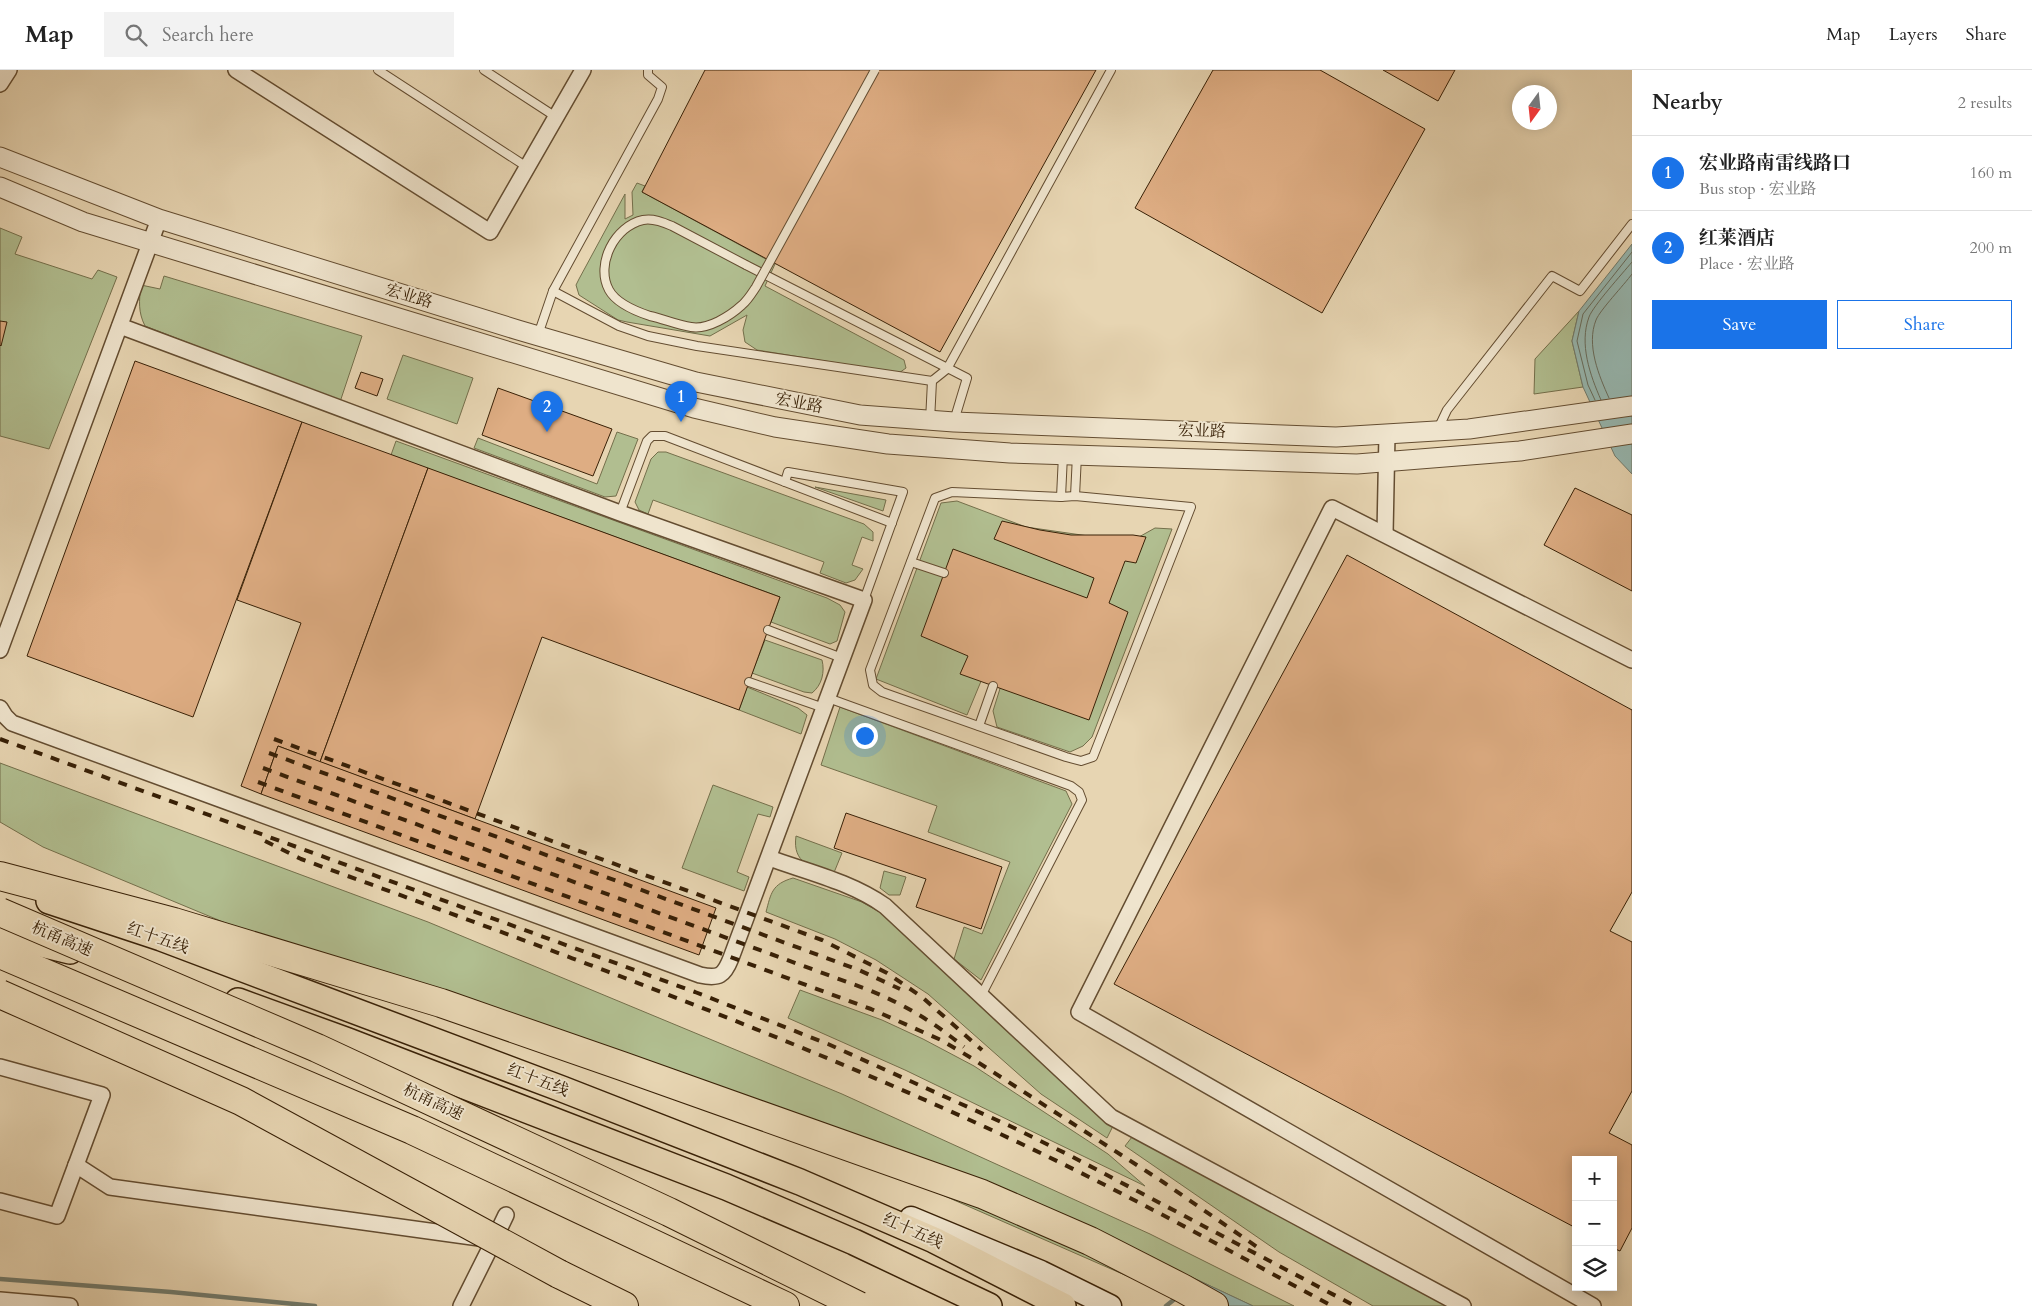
<!DOCTYPE html>
<html lang="en">
<head>
<meta charset="utf-8">
<style>
	:root { --surface:#fff; --page:#f2f2f2; --text:#222; --muted:#767676; --line:#e0e0e0; --accent:#1a73e8 }
	body { margin:0; font-family:Cardo,"Noto Serif SC",serif; background:var(--page); color:var(--text) }
	.controls { position:absolute; right:15px; bottom:15px; display:grid; overflow:hidden; border-radius:0px; box-shadow:0 2px 12px #0003 }
	.controls button { width:45px; height:45px; display:grid; place-items:center; padding:0; border:0; border-bottom:1px solid var(--line); background:var(--surface); color:var(--text); font:25px sans-serif }
	.compass { position:absolute; left:1512px; top:15px; width:45px; height:45px; border-radius:50%; background:var(--surface); box-shadow:0 2px 12px #0003; rotate:195deg }
	.you { position:absolute; left:864px; top:665px; width:18px; height:18px; margin:-12px; border:4px solid #fff; border-radius:50%; background:#1a73e8; box-shadow:0 0 0 8px #1a73e833 }
	.badge { display:grid; place-items:center; width:32px; height:32px; border-radius:50%; background:var(--accent); color:#fff; font-size:16px; font-weight:700 }
	.pin { position:absolute; translate:-50% -41px; filter:drop-shadow(0 1px 2px #0008) }
	.pin::after { content:''; position:absolute; top:26px; width:18px; height:15px; background:inherit; clip-path:polygon(0 0,100% 0,50% 100%) }
	.list { margin:0; padding:0; list-style:none }
	h2 { display:flex; justify-content:space-between; align-items:center; height:65px; margin:0; padding:0 20px; font-size:21px }
	h2 small { font-size:16px; font-weight:400; color:var(--muted) }
	.list li { display:grid; grid-template-columns:32px 1fr auto; gap:15px; align-items:center; box-sizing:border-box; height:75px; padding:0 20px; border-top:1px solid var(--line) }
	.list b { display:block; font-size:19px; white-space:nowrap }
	.list p { margin:0; font-size:16px; white-space:nowrap; color:var(--muted) }
	.list em { font-size:16px; font-style:normal; color:var(--muted) }
	.actions { display:flex; gap:10px; padding:15px 20px }
	.actions a { flex:1; padding:11px 0; border:1px solid var(--accent); border-radius:0px; text-align:center; font-size:18px; color:var(--accent) }
	.actions .main { background:var(--accent); color:#fff }
	.icon { flex:none; width:28px; height:28px; fill:none; stroke:currentColor; stroke-width:2; stroke-linecap:round; stroke-linejoin:round }
	.map { position:relative; flex:none; width:1632px; height:1236px; overflow:hidden }
	header { display:flex; align-items:center; gap:30px; box-sizing:border-box; height:70px; padding:0 25px; background:var(--surface); border-bottom:1px solid var(--line) }
	header strong { font-size:24px }
	nav { display:flex; gap:28px; margin-inline-start:auto; font-size:18px }
	.search { width:350px; height:45px; background:var(--page); display:flex; align-items:center; gap:12px; box-sizing:border-box; padding:0 18px; border-radius:0px; color:var(--muted); font-size:19px }
	main { display:flex }
	aside { flex:1; background:var(--surface) }
	.map>svg:first-child { display:block }
	.green { fill:#b1be90; stroke:#746f4b }
	.water { fill:#97b8b1; stroke:#717b6d }
	.lines { fill:none; stroke-linecap:round; stroke-linejoin:round }
	.shore { stroke:#686c5c; stroke-width:1 }
	.stream { stroke:#717b6d; stroke-width:4.5 }
	.building { fill:#dead83; stroke:#382006 }
	.service-casing { stroke:#644d31; stroke-width:10 }
	.minor-casing { stroke:#644d31; stroke-width:18 }
	.tertiary-casing { stroke:#644d31; stroke-width:21 }
	.secondary-casing { stroke:#382006; stroke-width:25 }
	.primary-casing { stroke:#382006; stroke-width:28 }
	.motorway-casing { stroke:#382006; stroke-width:30 }
	.service { stroke:#efe4cd; stroke-width:8 }
	.minor { stroke:#efe4cd; stroke-width:15 }
	.tertiary { stroke:#efe4cd; stroke-width:19 }
	.secondary { stroke:#efe4cd; stroke-width:22 }
	.primary { stroke:#e7d5b2; stroke-width:25 }
	.motorway { stroke:#e7d5b2; stroke-width:28 }
	.rail { stroke:#382006; stroke-width:4; stroke-dasharray:9 9; stroke-linecap:butt }
	.service-bridge-casing { stroke:#644d31; stroke-width:10; stroke-linecap:butt }
	.motorway-bridge-casing { stroke:#382006; stroke-width:30; stroke-linecap:butt }
	.service-bridge { stroke:#efe4cd; stroke-width:8 }
	.motorway-bridge { stroke:#e7d5b2; stroke-width:28 }
	.labels { text-anchor:middle; dominant-baseline:central; stroke-width:4; stroke-linejoin:round; paint-order:stroke }
	.street-label { font-size:16px; fill:#382006; stroke:#efe4cd }
</style>
</head>
<body>
<header>
<strong>Map</strong>
<div class="search"><svg class="icon" aria-label="search" viewBox="0 0 24 24"><circle cx="10" cy="10" r="6"/><path d="M15 15l6 6"/></svg>Search here</div>
<nav><a>Map</a><a>Layers</a><a>Share</a></nav>
</header>
<main>
<div class="map">
<svg width="1632" height="1236" viewBox="0 0 1632 1236">
	<rect width="100%" height="100%" fill="#e7d5b2"/>
	<filter id="stains"><feTurbulence type="fractalNoise" baseFrequency=".004" numOctaves="4"/><feColorMatrix values="0 0 0 0 .2 0 0 0 0 .09 0 0 0 0 .02 0 0 0 .5 -.17"/></filter>
	<radialGradient id="worn" r=".72"><stop offset=".6" stop-color="#630" stop-opacity="0"/><stop offset="1" stop-color="#630" stop-opacity=".3"/></radialGradient>
	<g class="green">
		<polygon points="637,113 645,116 642,122 775,194 765,216 904,290 906,298 899,303 757,280 745,272 743,260 747,245 710,266 627,252 618,250 579,225 576,215 579,209 625,124 625,149 633,145 632,122"/>
		<polygon points="0,158 22,167 15,184 92,209 98,200 117,207 49,379 0,366"/>
		<path d="M164,206L362,266L340,332L145,256C138,242 139,231 141,215L160,219Z"/>
		<polygon points="1579,241 1572,271 1583,317 1534,324 1535,289"/>
		<polygon points="403,285 473,308 457,354 387,329"/>
		<polygon points="617,362 638,369 616,426 605,427 474,378 478,368 597,414"/>
		<polygon points="396,371 827,528 840,535 845,542 837,571 830,574 771,552 780,527 391,385"/>
		<polygon points="658,382 666,382 864,454 873,462 873,471 862,467 852,495 863,499 855,510 846,513 820,503 824,492 653,430 648,444 639,440 635,432 651,389"/>
		<polygon points="815,417 886,430 883,441"/>
		<polygon points="957,431 1026,457 1130,472 1155,458 1172,459 1092,667 1083,676 1070,682 997,657 993,641 1003,609 984,604 967,645 876,609 941,433"/>
		<path d="M765,570L822,590C825,602 822,615 812,623L804,622L752,603Z"/>
		<polygon points="747,617 798,638 807,645 801,664 739,640"/>
		<polygon points="840,637 1066,721 1072,734 981,910 954,889 964,857 982,864 1010,792 928,762 937,736 821,695"/>
		<polygon points="0,693 428,852 842,1024 1150,1164 1294,1236 1253,1236 1187,1205 1159,1220 865,1091 312,889 43,777 0,752"/>
		<polygon points="713,715 773,737 770,747 758,744 737,802 749,807 744,821 682,798"/>
		<path d="M796,766L842,783L833,805C812,797 792,794 796,766Z"/>
		<polygon points="884,801 906,807 900,825 889,825 880,818"/>
		<path d="M793,808L862,832L883,844L1113,1056L1107,1068L1041,1024L928,924L876,890L835,869L766,842C771,823 772,814 793,808Z"/>
		<polygon points="800,920 882,950 923,969 974,996 1108,1084 1145,1116 905,1000 788,948"/>
		<polygon points="1132,1067 1449,1236 1373,1236 1279,1182 1125,1076"/>
	</g>
	<g class="water">
		<polygon points="1632,174 1632,404 1615,386 1583,317 1572,271 1579,241"/>
		<polygon points="1187,1205 1253,1236 1189,1236 1159,1220"/>
	</g>
	<g class="lines">
		<g class="shore">
			<path d="M1609,328C1599,306 1586,275 1596,250C1600,240 1624,215 1632,204"/>
			<polyline points="1595,330 1588,315 1577,271 1583,244 1632,182"/>
			<path d="M1601,330C1590,305 1579,274 1589,247C1593,236 1622,204 1632,192"/>
		</g>
		<g class="stream">
			<polyline points="0,1209 171,1222 315,1236"/>
			<polyline points="1166,1236 1176,1228 1179,1229"/>
		</g>
	</g>
	<g class="building">
		<polygon points="705,0 1096,0 940,282 642,122"/>
		<polygon points="1213,0 1320,0 1425,59 1322,243 1135,138"/>
		<polygon points="1383,0 1455,0 1438,31"/>
		<polygon points="0,251 7,252 1,276 0,275"/>
		<polygon points="135,291 302,352 193,647 27,586"/>
		<polygon points="361,302 383,309 377,326 355,318"/>
		<polygon points="498,318 612,359 593,406 482,365"/>
		<polygon points="302,352 428,398 320,692 278,676 261,724 241,716 301,553 237,530"/>
		<polygon points="428,398 780,527 739,640 542,567 475,749 320,692"/>
		<polygon points="1575,418 1632,445 1632,521 1544,475"/>
		<polygon points="1002,451 1040,460 1071,465 1133,465 1146,467 1136,493 1125,491 1109,533 1128,542 1089,650 960,604 968,586 921,566 953,479 1087,528 1094,508 994,469"/>
		<polygon points="1347,485 1632,640 1632,822 1610,861 1632,872 1632,1021 1609,1063 1632,1075 1632,1158 1620,1181 1613,1178 1613,1090 1576,1090 1576,1158 1114,914"/>
		<polygon points="278,676 716,838 699,885 261,724"/>
		<polygon points="846,743 1002,797 981,859 916,837 926,809 834,778"/>
	</g>
	<g class="lines">
		<g class="service-casing">
			<g id="service">
				<polyline points="378,0 527,97"/>
				<polyline points="484,0 556,47"/>
				<polyline points="746,195 967,308 954,351"/>
				<polyline points="553,221 619,256 648,266 697,276 932,311 947,299 1111,0"/>
				<polyline points="538,265 553,221 658,29 662,17 648,5 648,0"/>
				<polyline points="930,351 932,311"/>
				<polyline points="1438,359 1447,340 1552,206 1580,221 1632,154"/>
				<polyline points="785,412 788,402 903,422 864,530"/>
				<polygon points="952,422 1061,427 1075,426 1191,437 1093,687 1081,691 1066,687 882,622 873,615 870,600 935,428"/>
				<polyline points="1075,426 1077,385"/>
				<polyline points="1061,427 1063,385"/>
				<polyline points="620,443 647,371 652,366 665,366 892,453"/>
				<polyline points="911,492 944,503"/>
				<polyline points="768,560 842,588"/>
				<polyline points="749,612 824,638"/>
				<polyline points="828,628 1071,716 1079,722 1082,730 981,926"/>
				<polyline points="979,656 993,616"/>
			</g>
		</g>
		<g class="minor-casing">
			<g id="minor">
				<polyline points="236,0 490,162 583,0"/>
				<polyline points="0,14 9,0"/>
				<polyline points="1385,464 1387,364"/>
				<polyline points="0,580 159,149"/>
				<path d="M0,638L5,646L12,653L700,905C719,909 724,906 731,888L864,530L620,443L120,256"/>
				<path d="M769,788C808,802 851,812 885,836L1111,1047L1463,1236"/>
				<polyline points="0,997 102,1025 76,1095 110,1117 494,1170 506,1145"/>
				<polyline points="0,1131 57,1146 76,1095"/>
				<polyline points="0,1230 70,1236"/>
				<polyline points="461,1236 494,1170"/>
				<polyline points="1593,1236 1079,942 1332,438 1632,590"/>
			</g>
		</g>
		<g class="tertiary-casing">
			<g id="tertiary">
				<polyline points="0,87 159,149 518,260 696,312 860,345 954,352 1336,367 1469,359 1632,336"/>
				<polyline points="0,117 83,152 694,338 775,357 888,374 1010,383 1357,394 1520,381 1632,364"/>
			</g>
		</g>
		<g class="secondary-casing">
			<polyline id="secondary" points="911,1148 1041,1202 1110,1236"/>
		</g>
		<g class="primary-casing">
			<g id="primary">
				<polyline points="49,831 161,868 562,1019 800,1112 934,1170 1063,1236"/>
				<polyline points="0,864 70,881"/>
				<polyline points="238,931 348,971 726,1117 854,1172 989,1236"/>
			</g>
		</g>
		<g class="motorway-casing">
			<g id="motorway">
				<polyline points="0,806 174,852 441,933 622,996 982,1124 1090,1171 1182,1218 1214,1236"/>
				<polyline points="0,884 412,1060 785,1236"/>
				<polyline points="559,1204 624,1236"/>
			</g>
		</g>
		<use href="#service" class="service"/>
		<use href="#minor" class="minor"/>
		<use href="#tertiary" class="tertiary"/>
		<use href="#secondary" class="secondary"/>
		<use href="#primary" class="primary"/>
		<use href="#motorway" class="motorway"/>
		<g class="rail">
			<polyline points="0,669 695,922 828,974 1010,1056 1069,1085 1355,1236"/>
			<polyline points="274,669 822,870 887,903 922,927 982,980"/>
			<polyline points="269,683 859,900 900,919"/>
			<path d="M263,698L869,920C907,936 932,951 964,977"/>
			<polyline points="258,712 871,939 941,970 973,989 1163,1112 1260,1179"/>
			<path d="M265,771L301,789C540,876 780,961 1011,1069C1120,1120 1226,1179 1332,1236"/>
		</g>
		<g class="service-bridge-casing">
			<path id="service-bridge" d="M746,195L672,156C663,152 653,148 643,150C615,156 595,194 609,220C616,233 638,242 650,246C664,249 677,255 691,257C708,260 730,246 742,235C748,230 752,223 756,217L875,0"/>
		</g>
		<g class="motorway-bridge-casing">
			<g id="motorway-bridge">
				<polyline points="0,842 317,978 669,1142 859,1236"/>
				<polyline points="0,924 241,1031 559,1204"/>
			</g>
		</g>
		<use href="#service-bridge" class="service-bridge"/>
		<use href="#motorway-bridge" class="motorway-bridge"/>
	</g>
	<g class="labels">
		<g class="street-label">
			<text transform="translate(409 226) rotate(17)">宏业路</text>
			<text transform="translate(799 333) rotate(11)">宏业路</text>
			<text transform="translate(1202 361) rotate(2)">宏业路</text>
			<text transform="translate(158 868) rotate(19)">红十五线</text>
			<text transform="translate(62 869) rotate(23)">杭甬高速</text>
			<text transform="translate(538 1010) rotate(21)">红十五线</text>
			<text transform="translate(433 1032) rotate(25)">杭甬高速</text>
			<text transform="translate(913 1161) rotate(24)">红十五线</text>
		</g>
	</g>
	<rect width="100%" height="100%" filter="url(#stains)"/>
	<rect width="100%" height="100%" fill="url(#worn)"/>
</svg>
<div class="controls">
<button>+</button>
<button>−</button>
<button><svg class="icon" aria-label="layers" viewBox="0 0 24 24"><path d="M12 4l9 5-9 5-9-5zM3 14l9 5 9-5"/></svg></button>
</div>
<svg class="compass" viewBox="-18 -18 36 36"><path d="M0-13l5 13h-10z" fill="#e53935"/><path d="M0 13l5-13h-10z" fill="#767676"/></svg>
<div class="you"></div>
<div class="pin badge" style="left:681px;top:352px">1</div>
<div class="pin badge" style="left:547px;top:362px">2</div>
</div>
<aside>
<h2>Nearby<small>2 results</small></h2>
<ul class="list">
<li><span class="badge">1</span><div><b>宏业路南雷线路口</b><p>Bus stop · 宏业路</p></div><em>160 m</em></li>
<li><span class="badge">2</span><div><b>红莱酒店</b><p>Place · 宏业路</p></div><em>200 m</em></li>
</ul>
<div class="actions"><a class="main">Save</a><a>Share</a></div>
</aside>
</main>
</body>
</html>
